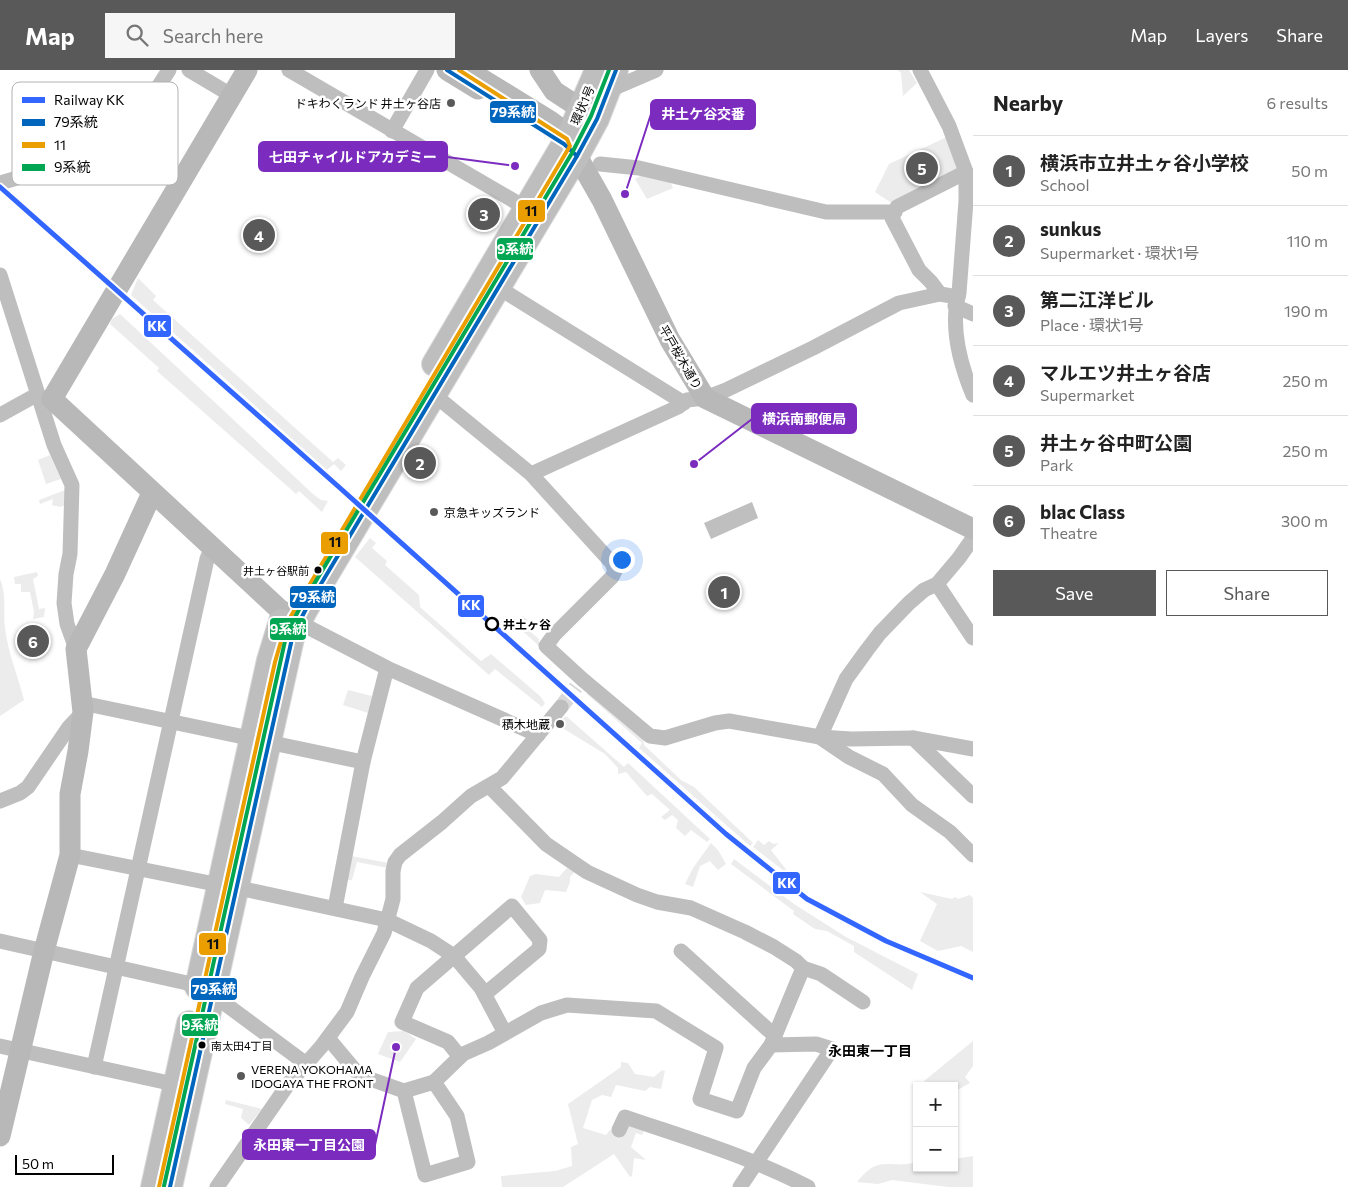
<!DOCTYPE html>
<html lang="en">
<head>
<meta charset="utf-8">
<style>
	:root { --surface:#fff; --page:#f6f6f6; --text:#222; --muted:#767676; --line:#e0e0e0; --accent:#595959 }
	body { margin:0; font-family:Commissioner,"Noto Sans JP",sans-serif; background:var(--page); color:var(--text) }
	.controls { position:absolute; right:15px; bottom:15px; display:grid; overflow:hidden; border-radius:0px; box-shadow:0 1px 4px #0004 }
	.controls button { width:45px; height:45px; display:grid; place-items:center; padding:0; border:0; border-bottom:1px solid var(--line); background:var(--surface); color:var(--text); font:25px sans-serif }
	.scale { position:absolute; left:15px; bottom:12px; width:99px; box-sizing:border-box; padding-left:5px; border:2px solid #000; border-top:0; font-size:14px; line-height:18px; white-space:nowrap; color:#000; -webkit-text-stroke:4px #fff; paint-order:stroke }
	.you { position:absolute; left:621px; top:489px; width:18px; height:18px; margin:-12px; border:4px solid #fff; border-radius:50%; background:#1a73e8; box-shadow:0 0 0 8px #1a73e833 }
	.badge { display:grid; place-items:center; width:32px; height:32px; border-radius:50%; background:var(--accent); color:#fff; font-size:16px; font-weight:700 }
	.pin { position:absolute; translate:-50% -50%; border:2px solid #fff; box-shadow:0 1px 5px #0006 }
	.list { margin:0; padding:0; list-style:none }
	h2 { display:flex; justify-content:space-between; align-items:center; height:65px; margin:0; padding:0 20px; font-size:21px }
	h2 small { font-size:16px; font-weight:400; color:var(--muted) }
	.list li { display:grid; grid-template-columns:32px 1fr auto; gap:15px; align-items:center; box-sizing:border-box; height:70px; padding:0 20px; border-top:1px solid var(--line) }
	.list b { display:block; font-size:19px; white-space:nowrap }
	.list p { margin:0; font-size:16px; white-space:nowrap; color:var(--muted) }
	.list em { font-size:16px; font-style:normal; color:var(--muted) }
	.actions { display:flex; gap:10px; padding:15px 20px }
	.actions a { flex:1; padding:11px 0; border:1px solid var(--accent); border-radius:0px; text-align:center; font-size:18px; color:var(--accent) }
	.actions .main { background:var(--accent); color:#fff }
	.icon { flex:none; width:28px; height:28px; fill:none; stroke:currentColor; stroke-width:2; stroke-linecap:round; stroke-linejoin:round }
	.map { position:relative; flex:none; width:973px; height:1117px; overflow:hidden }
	header { display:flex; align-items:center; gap:30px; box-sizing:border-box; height:70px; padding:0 25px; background:var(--accent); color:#fff }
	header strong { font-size:24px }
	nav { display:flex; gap:28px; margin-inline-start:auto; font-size:18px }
	.search { width:350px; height:45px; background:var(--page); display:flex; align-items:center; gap:12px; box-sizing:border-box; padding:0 18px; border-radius:0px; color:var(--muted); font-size:19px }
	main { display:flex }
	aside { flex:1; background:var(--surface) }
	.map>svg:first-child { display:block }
	.green { fill:#ececec }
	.water { fill:#bfbfbf }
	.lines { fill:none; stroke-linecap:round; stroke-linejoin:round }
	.street-tunnel { stroke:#d9d9d9; stroke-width:15; stroke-dasharray:15 8; stroke-linecap:butt }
	.primary-casing { stroke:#dbdbdb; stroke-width:26 }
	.street { stroke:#bebebe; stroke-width:15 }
	.secondary { stroke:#b8b8b8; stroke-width:21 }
	.primary { stroke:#bebebe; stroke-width:24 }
	.bus-1-casing { stroke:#fff; stroke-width:8 }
	.bus-2-casing { stroke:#fff; stroke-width:8 }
	.bus-3-casing { stroke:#fff; stroke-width:8 }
	.bus-1 { stroke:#0065bd; stroke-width:4 }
	.bus-2 { stroke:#eb9e00; stroke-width:4 }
	.bus-3 { stroke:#00a651; stroke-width:4 }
	.rail-1-casing { stroke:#fff; stroke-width:9 }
	.rail-1 { stroke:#36f; stroke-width:5 }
	.poi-dot { fill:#595959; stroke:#fff; stroke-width:2 }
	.bus-dot { fill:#000; stroke:#fff; stroke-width:2 }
	.stop-dot { fill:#fff; stroke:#000; stroke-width:2.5 }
	.labels { text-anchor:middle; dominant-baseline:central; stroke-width:5; stroke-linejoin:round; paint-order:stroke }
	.bus-label { font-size:11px; fill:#000; stroke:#fff; text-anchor:end }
	.poi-label { font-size:12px; fill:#000; stroke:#fff; text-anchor:end }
	.street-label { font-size:12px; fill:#000; stroke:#fff }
	.stop-label { font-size:12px; font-weight:bold; fill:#000; stroke:#fff; text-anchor:start }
	.neighbourhood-label { font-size:14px; font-weight:bold; fill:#000; stroke:#fff }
	.key { fill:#fff; stroke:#b2b2b2; stroke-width:1 }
	.key-label { font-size:14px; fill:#000 }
	.leader { fill:none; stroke:#7b2cbf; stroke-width:2 }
	.callout-dot { fill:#7b2cbf; stroke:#fff; stroke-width:2 }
	.callout { fill:#7b2cbf; stroke:#7b2cbf; stroke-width:2 }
	.callout-label { font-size:14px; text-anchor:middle; font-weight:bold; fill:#fff }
	.line-badge { stroke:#fff; stroke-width:2 }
	.badge-label { font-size:14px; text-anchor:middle; font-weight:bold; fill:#fff }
	.pale-badge-label { font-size:14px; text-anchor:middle; font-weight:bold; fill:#111 }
</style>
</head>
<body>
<header>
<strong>Map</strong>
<div class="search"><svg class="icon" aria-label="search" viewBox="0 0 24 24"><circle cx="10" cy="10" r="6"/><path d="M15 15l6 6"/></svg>Search here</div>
<nav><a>Map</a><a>Layers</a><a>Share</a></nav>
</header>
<main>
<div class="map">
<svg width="973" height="1117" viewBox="0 0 973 1117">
	<rect width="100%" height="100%" fill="#fff"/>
	<g class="green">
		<polygon points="898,0 909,0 917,13 903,26 901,3"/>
		<polygon points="951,65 959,95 955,102 893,134 875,122 889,94"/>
		<polygon points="645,103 669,109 673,118 647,129 635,109"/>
		<polygon points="138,208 156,226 153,230 333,392 338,388 346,395 341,401 334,394 327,400 131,225"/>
		<polygon points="120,244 313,424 321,430 328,431 322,442 299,421 296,424 157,301 159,298 110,254 112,249"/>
		<polygon points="50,385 61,409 46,414 38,390"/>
		<polygon points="65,420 65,435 60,437 52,435 53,429 40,434 39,430"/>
		<polygon points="370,468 376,473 372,478 387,491 385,495 419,525 420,537 481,591 491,584 540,626 545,633 542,637 495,599 489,605 355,487"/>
		<polygon points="37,502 38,506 33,509 39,539 45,538 44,547 33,549 34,542 30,522 21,522 21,514 15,514 14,507"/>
		<path d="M0,509C7,525 3,542 5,558C8,583 18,606 24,630L0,646Z"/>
		<polygon points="523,546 530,552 532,563 539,569 539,576 516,555"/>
		<polygon points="348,620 372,626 368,643 343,635"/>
		<polygon points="589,620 643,669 644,675 681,710 694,717 753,773 750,776 639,678 642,673 587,624"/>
		<polygon points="566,646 624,697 628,693 710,769 707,772 691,760 685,766 676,758 678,750 672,745 665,750 661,747 670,740 652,724 647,726 626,702 618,704 618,698 605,684 564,659 560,651"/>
		<polygon points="758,770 764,775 769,771 773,774 779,773 771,780 792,807 753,777"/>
		<polygon points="711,773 718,780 726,794 718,800 710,791 700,796 693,817 685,814 693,798"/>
		<polygon points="351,786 389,793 388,798 357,792 352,810 346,810"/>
		<polygon points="734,789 794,834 846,867 918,904 912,920 854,882 854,876 827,861 815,859 793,844 794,841 731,794"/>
		<polygon points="567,798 575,801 570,807 570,812 566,822 545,820 540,833 526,835 521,827 530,806 536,804 559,807"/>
		<polygon points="920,822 952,829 955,827 958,829 970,825 973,828 973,882 961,876 938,881 920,871 937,834"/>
		<polygon points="404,961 416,969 400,992 378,984 388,962"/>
		<polygon points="973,971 973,996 965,1007 970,1013 954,1022 954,1016 934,1016 924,1011"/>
		<polygon points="621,992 628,993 635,1004 654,1007 662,1000 665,1001 661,1019 650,1017 645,1021 616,1015 611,1027 602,1025 592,1030 583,1058 606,1065 610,1060 621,1066 626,1055 644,1061 642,1065 636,1063 631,1077 646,1090 634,1088 632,1106 630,1107 614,1084 563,1117 502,1117 501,1106 555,1101 572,1096 571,1077 578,1074 568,1034 621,997"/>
		<polygon points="226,1030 262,1039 249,1055 241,1048 243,1039 225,1034"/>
		<path d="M973,1086V1117H948L892,1110L878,1114L857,1112C880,1083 889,1100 917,1092V1098H954V1089Z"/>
	</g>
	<polygon class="water" points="752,432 758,448 711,469 704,453"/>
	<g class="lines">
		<polyline class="street-tunnel" points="561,637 576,617"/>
		<g class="primary-casing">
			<g id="primary">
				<polyline points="434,294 569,65 597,0"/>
				<polyline points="197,917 269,590 281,551"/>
				<polyline points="153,1117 189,953"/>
				<polyline points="170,1117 293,564 306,539 577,86 597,49 616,0"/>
			</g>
		</g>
		<g class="street">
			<polyline points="189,0 231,25"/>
			<polyline points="289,0 526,138"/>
			<path d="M920,0L949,56L966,102V131L959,223C950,256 960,294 973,325"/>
			<polyline points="607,21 656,0"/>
			<polyline points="392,61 427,0"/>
			<polyline points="119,78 180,113"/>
			<polyline points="600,94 639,98 826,142 895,142"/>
			<polyline points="0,113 119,78 169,0"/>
			<polyline points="0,205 54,375 72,415 70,484 66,504 64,533 67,554 76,579"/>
			<polyline points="499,218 684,333"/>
			<polyline points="940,224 931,212 919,200 892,148 897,137 966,102"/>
			<polyline points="955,236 973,244"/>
			<polyline points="433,327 443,332 531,404 612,493 615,501 612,507 554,565 546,576 582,609 650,666 665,668 715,653 729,651 820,667 851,669 913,668 973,679"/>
			<polyline points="0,345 38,324"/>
			<polyline points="531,404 678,337 687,330 705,328 726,320 813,278 899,233 940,224 958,227"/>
			<polyline points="937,514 973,568"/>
			<polyline points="298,552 387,598 538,665"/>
			<polyline points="82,633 363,692"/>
			<polyline points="820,667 846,609 867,580 880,563 909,533 924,520 937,514 959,488 973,468"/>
			<polyline points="821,668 849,687 883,704 912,735 950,762 973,785"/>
			<polyline points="913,668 973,726"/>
			<polyline points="489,716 546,774 587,802 637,825 657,832 691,838 745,862 774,877 796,891 803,898 821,904 863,932"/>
			<polyline points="0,731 20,723 28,717 69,657 83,642"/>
			<polyline points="70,785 220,815"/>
			<polyline points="236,819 248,820 387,850 431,871 454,886 481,918 505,963"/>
			<polyline points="335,838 363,692 387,598"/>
			<polyline points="0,871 187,913 224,933 305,993"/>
			<polyline points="681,881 775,966"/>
			<polyline points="328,968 359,1005 404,1021 425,1105 468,1092 457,1046 434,1012 463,984 488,973 541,943 567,935 656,941 716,978 700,1029 737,1041 754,998 771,975 803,898"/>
			<polyline points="0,976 183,1016"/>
			<polyline points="460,987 448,972 402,952 417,918 512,836 540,870 539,879 485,924"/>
			<polyline points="94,997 207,489 212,477"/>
			<polyline points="404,1021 434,1012"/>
			<path d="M619,1060L625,1047C686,1068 751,1087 808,1117"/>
			<polyline points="217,1117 289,1013 321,977 347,942 362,907 384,863 393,829 393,801 395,792 400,785 442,752 471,726 502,708 561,637"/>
			<polyline points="740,1117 832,979 816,974 771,975"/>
		</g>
		<g class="secondary">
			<polyline points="247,0 52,329 279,539 298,552"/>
			<polyline points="447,0 478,19"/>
			<polyline points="467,0 550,51 569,65 577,86 602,130 670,270 705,328 973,459"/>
			<polyline points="540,0 554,21 580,38"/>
			<polyline points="0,1066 44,881 70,785 70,724 78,681 83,642 76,579 115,504 152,423"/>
		</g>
		<use href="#primary" class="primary"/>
		<g class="bus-1-casing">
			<g id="bus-1">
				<polyline points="447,0 564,74 577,86"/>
				<polyline points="170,1117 293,564 306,539 577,86 597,49 616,0"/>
			</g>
		</g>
		<g class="bus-2-casing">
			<polyline id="bus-2" points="159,1117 275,592 284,561 291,546 570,76 567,69 459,0"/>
		</g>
		<g class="bus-3-casing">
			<polyline id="bus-3" points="164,1116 287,562 301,536 572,83 591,46 609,0"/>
		</g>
		<use href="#bus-1" class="bus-1"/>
		<use href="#bus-2" class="bus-2"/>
		<use href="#bus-3" class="bus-3"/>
		<g class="rail-1-casing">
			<polyline id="rail-1" points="0,117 340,418 726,764 807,829 886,871 973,908"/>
		</g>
		<use href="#rail-1" class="rail-1"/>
	</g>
	<g class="poi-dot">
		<circle cx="451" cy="33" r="5"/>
		<circle cx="434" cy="442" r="5"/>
		<circle cx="560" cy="654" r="5"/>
		<circle cx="241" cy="1006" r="5"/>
	</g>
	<g class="bus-dot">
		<circle cx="318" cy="500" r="4.5"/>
		<circle cx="202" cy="975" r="4.5"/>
	</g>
	<circle class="stop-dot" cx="492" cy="554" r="6"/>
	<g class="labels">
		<g class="bus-label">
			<text x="309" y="500">井土ヶ谷駅前</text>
			<text x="211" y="975" text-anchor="start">南太田4丁目</text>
		</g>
		<g class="poi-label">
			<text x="441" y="33">ドキわくランド 井土ヶ谷店</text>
			<text x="444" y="442" text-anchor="start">京急キッズランド</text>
			<text x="550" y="654">積木地蔵</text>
			<text x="251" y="999" text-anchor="start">VERENA YOKOHAMA<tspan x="251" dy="14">IDOGAYA THE FRONT</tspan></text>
		</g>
		<g class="street-label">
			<text transform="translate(582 35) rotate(-67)">環状1号</text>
			<text transform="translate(681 287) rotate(60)">平戸桜木通り</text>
		</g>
		<g class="stop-label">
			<text x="503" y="554">井土ヶ谷</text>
		</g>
		<g class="neighbourhood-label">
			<text x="870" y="980">永田東一丁目</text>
		</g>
	</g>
	<rect x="12" y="12" width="166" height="103" rx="8" class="key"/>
	<rect x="22" y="27" width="23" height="6" fill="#36f"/>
	<rect x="22" y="49" width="23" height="7" fill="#0065bd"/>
	<rect x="22" y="72" width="23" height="6" fill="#eb9e00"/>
	<rect x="22" y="94" width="23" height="7" fill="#00a651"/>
	<g class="key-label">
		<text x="54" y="35">Railway KK</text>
		<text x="54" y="57">79系統</text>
		<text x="54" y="80">11</text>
		<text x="54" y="102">9系統</text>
	</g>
	<path class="leader" d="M625 124L651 44M515 96L447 87M694 394L752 349M396 977L375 1075"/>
	<g class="callout-dot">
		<circle cx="625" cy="124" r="5"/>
		<circle cx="515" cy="96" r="5"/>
		<circle cx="694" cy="394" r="5"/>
		<circle cx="396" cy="977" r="5"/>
	</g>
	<g class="callout">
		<rect x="651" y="30" width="104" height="29" rx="5"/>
		<rect x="259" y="72" width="188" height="29" rx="5"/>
		<rect x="752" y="334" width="104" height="29" rx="5"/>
		<rect x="243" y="1060" width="132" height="29" rx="5"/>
	</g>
	<g class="callout-label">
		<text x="703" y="49">井土ケ谷交番</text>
		<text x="353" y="92">七田チャイルドアカデミー</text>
		<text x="804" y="354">横浜南郵便局</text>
		<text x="309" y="1080">永田東一丁目公園</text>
	</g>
	<g class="line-badge">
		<rect x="489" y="30" width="48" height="24" rx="5" fill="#0065bd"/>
		<rect x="517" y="129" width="29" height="24" rx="5" fill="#eb9e00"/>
		<rect x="496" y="167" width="38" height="24" rx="5" fill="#00a651"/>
		<rect x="143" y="244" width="29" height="24" rx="5" fill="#36f"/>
		<rect x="320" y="461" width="29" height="24" rx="5" fill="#eb9e00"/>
		<rect x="289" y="515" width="48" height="24" rx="5" fill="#0065bd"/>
		<rect x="457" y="524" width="28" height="24" rx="5" fill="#36f"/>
		<rect x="269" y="547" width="38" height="24" rx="5" fill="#00a651"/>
		<rect x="772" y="801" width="29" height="24" rx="5" fill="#36f"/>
		<rect x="198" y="862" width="29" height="24" rx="5" fill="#eb9e00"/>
		<rect x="190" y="907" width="48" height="24" rx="5" fill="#0065bd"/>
		<rect x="181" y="943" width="38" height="24" rx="5" fill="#00a651"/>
	</g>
	<g class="badge-label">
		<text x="513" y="47">79系統</text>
		<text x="515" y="184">9系統</text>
		<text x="157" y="261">KK</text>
		<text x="313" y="532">79系統</text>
		<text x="471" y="540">KK</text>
		<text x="288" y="564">9系統</text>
		<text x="787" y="818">KK</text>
		<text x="214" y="924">79系統</text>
		<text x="200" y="960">9系統</text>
	</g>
	<g class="pale-badge-label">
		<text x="531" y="146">11</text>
		<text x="335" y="477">11</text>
		<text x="213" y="879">11</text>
	</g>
</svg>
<div class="controls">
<button>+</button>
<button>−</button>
</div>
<div class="scale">50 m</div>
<div class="you"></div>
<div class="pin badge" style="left:724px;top:522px">1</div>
<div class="pin badge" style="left:420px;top:393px">2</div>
<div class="pin badge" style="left:484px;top:144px">3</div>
<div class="pin badge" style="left:259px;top:165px">4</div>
<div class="pin badge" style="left:922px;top:98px">5</div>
<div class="pin badge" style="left:33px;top:571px">6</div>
</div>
<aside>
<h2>Nearby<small>6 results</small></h2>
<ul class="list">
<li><span class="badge">1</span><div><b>横浜市立井土ヶ谷小学校</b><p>School</p></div><em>50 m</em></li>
<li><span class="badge">2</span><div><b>sunkus</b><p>Supermarket · 環状1号</p></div><em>110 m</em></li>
<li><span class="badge">3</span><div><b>第二江洋ビル</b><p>Place · 環状1号</p></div><em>190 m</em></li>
<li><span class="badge">4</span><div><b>マルエツ井土ヶ谷店</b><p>Supermarket</p></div><em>250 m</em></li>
<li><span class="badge">5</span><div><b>井土ヶ谷中町公園</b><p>Park</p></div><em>250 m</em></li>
<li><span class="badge">6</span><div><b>blac Class</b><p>Theatre</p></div><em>300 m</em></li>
</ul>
<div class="actions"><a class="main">Save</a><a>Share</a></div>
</aside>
</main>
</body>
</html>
